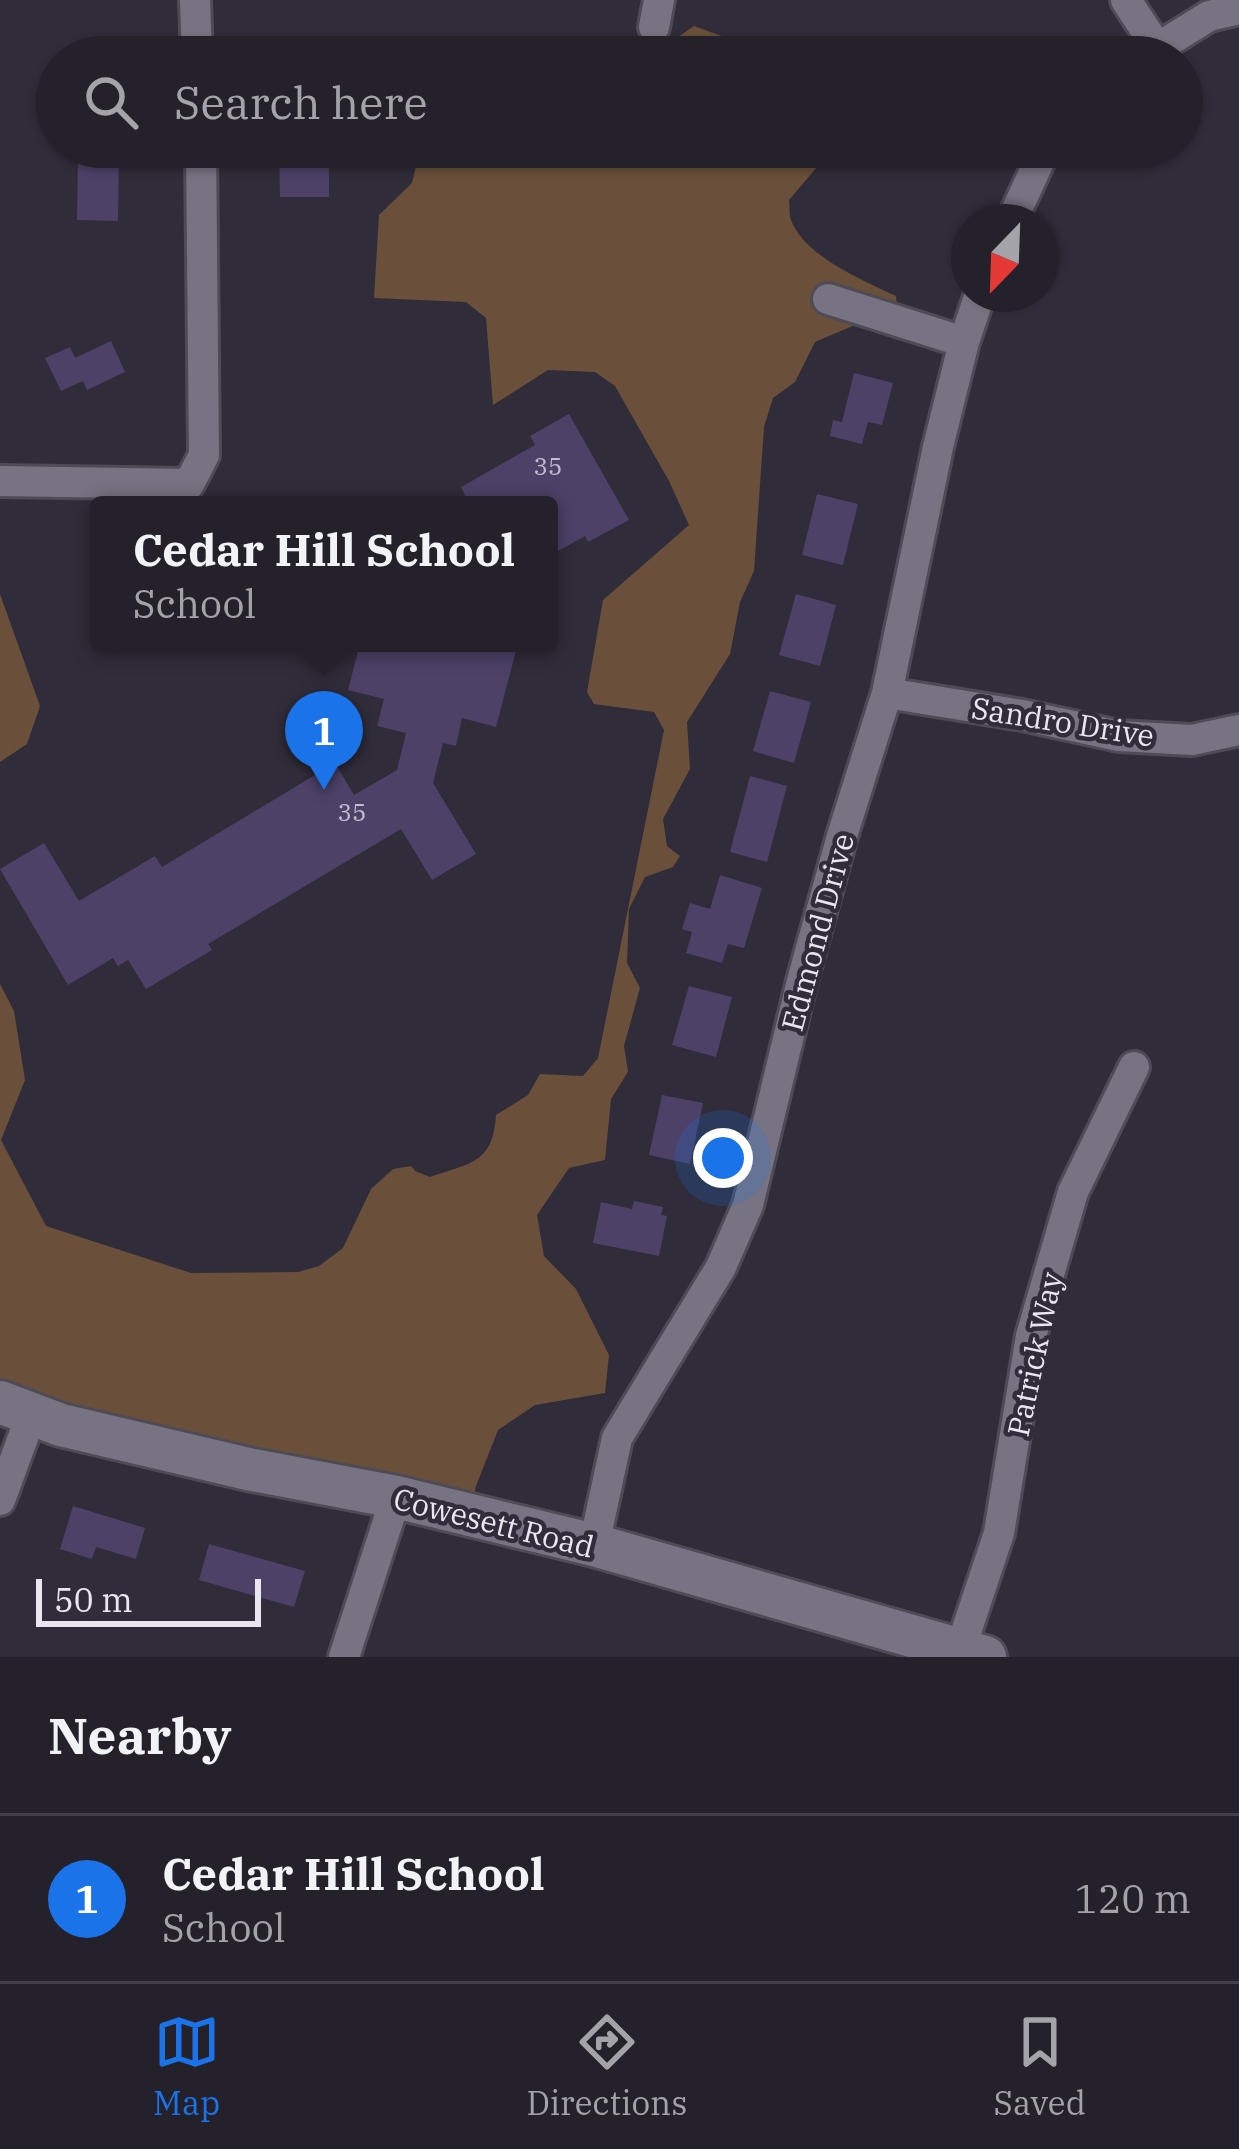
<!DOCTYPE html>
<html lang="en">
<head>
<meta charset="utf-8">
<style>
  :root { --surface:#24212b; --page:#302e37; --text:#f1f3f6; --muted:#a3a3a9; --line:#413e47; --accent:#1a73e8 }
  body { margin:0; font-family:"IBM Plex Serif",serif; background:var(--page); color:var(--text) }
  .compass { position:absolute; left:951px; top:204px; width:108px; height:108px; border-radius:50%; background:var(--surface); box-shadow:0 3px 9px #0004; rotate:203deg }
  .scale { position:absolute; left:36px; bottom:30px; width:225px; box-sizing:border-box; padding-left:12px; border:6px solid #e9e6ef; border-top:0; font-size:33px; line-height:42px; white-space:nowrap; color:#e9e6ef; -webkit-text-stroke:9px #302c39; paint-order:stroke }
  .you { position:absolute; left:723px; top:1158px; width:42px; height:42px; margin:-30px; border:9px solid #fff; border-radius:50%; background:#1a73e8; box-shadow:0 0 0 18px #1a73e833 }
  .badge { display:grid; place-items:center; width:78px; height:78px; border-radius:50%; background:var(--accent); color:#fff; font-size:39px; font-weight:700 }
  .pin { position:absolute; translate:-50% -99px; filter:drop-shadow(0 3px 6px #0008) }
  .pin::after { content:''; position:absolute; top:63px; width:42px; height:36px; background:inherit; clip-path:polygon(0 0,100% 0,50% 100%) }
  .popup { position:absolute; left:90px; top:496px; width:468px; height:156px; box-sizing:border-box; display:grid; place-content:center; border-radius:12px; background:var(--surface); filter:drop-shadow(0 3px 9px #0005); font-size:39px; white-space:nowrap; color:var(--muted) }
  .popup b { font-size:45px; color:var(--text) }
  .popup::after { content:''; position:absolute; left:50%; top:100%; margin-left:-24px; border:24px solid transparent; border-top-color:var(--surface) }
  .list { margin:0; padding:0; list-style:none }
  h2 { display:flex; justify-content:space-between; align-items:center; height:156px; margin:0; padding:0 48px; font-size:51px }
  h2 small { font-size:39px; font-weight:400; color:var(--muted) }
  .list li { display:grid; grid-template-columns:78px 1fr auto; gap:36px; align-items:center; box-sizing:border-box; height:168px; padding:0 48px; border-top:3px solid var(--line) }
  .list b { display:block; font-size:45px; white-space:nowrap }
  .list p { margin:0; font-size:39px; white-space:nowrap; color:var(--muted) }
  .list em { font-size:39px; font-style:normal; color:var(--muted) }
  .icon { flex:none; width:66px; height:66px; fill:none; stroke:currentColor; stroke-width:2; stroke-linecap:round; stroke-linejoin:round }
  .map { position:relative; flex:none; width:1239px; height:1657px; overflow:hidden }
  .search { position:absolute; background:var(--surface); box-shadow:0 3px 9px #0004; left:36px; right:36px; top:36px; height:132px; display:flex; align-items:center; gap:30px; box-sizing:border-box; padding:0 42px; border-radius:66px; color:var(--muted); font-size:45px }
  .sheet { height:324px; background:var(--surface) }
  nav { display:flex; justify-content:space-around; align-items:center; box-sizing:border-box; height:168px; border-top:3px solid var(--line); background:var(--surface); font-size:33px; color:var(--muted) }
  nav a { display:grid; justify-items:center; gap:6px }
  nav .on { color:var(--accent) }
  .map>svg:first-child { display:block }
  .green { fill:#6a503a }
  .building { fill:#4d4168 }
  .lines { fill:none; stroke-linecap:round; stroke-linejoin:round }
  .minor-casing { stroke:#4e4b56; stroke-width:36 }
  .secondary-casing { stroke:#4e4b56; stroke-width:48 }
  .minor { stroke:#777382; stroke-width:30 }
  .secondary { stroke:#777382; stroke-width:42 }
  .labels { text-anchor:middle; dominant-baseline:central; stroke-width:9; stroke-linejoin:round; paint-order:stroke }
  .number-label { font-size:24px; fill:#c2bdcd }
  .street-label { font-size:30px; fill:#e9e6ef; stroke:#302c39 }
</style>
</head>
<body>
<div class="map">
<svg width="1239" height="1657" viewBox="0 0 1239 1657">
  <rect width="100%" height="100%" fill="#302c39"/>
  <path class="green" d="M 694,26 L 779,57 L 649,57 Z
    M 421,147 L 834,147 L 789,200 C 790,206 789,213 791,220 C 804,256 864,281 896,296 L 897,307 L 815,342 L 795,382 L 773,398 L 764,427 L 754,571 L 740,602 L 730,654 L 687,722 L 690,769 L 663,819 L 667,846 L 680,856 L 673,867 L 645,877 L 629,909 L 627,963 L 640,988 L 624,1046 L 628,1072 L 611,1099 L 605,1160 L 569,1168 L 537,1215 L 544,1256 L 576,1289 L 609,1355 L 605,1393 L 535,1405 L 498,1430 L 476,1486 L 469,1518 L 0,1405 L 0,984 L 14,1011 L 25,1080 L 1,1140 L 46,1226 L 191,1273 L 298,1272 L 319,1266 L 343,1248 L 371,1189 L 393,1169 L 411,1166 L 415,1171 L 430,1177 C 470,1163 493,1164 496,1115 L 528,1095 L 540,1074 L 583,1076 L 598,1058 L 664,730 L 654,712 L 594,704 L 587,692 L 603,600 L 689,525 L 669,481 L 615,386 L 595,372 L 548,370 L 493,405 L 486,318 L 466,302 L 374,298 L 379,215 L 412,183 Z
    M 0,594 L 40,706 L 27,744 L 0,762 Z"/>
  <path class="building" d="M 279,147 L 329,147 L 329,197 L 280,197 Z
    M 78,155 L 119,155 L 118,221 L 77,220 Z
    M 111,341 L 125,372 L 87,390 L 83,381 L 61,391 L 45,358 L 70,347 L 75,358 Z
    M 854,373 L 893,383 L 882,425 L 868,422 L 862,444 L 830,436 L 833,420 L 842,422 Z
    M 569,414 L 629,520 L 588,542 L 585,536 L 549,556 L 549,505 L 469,505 L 461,487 L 535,445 L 530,436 Z
    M 817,494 L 858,504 L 843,565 L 802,555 Z
    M 796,594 L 836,605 L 820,666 L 779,655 Z
    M 360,643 L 518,643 L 496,727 L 462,718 L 456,746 L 443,743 L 433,783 L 476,854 L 432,880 L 401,829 L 208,944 L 212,950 L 146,989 L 128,960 L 118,966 L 113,958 L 68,985 L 0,869 L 44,843 L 79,901 L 155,856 L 162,867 L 335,763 L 354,795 L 397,770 L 406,733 L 377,726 L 384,699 L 348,690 Z
    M 770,691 L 811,702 L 794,763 L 753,751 Z
    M 750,776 L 787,786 L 767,862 L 730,852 Z
    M 720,875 L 762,888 L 744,948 L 728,944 L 722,963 L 686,953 L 692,932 L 682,929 L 690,903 L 710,909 Z
    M 689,986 L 732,997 L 716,1057 L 672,1045 Z
    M 662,1095 L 703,1103 L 690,1164 L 649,1155 Z
    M 634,1201 L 663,1207 L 661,1215 L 667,1216 L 659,1256 L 593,1243 L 601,1202 L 632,1209 Z
    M 73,1506 L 145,1528 L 136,1559 L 96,1547 L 92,1559 L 60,1549 Z
    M 209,1544 L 305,1571 L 294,1607 L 199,1580 Z"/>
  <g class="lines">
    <g class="minor-casing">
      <path id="minor" d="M 195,0 L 197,57
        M 1126,0 L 1158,49
        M 654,27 L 659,0
        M 1143,57 L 1209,16 L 1239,9
        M 1011,222 L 1046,147
        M 828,299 L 964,342
        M 0,481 L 189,484 L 204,455 L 201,147
        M 887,693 L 1022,715 L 1119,736 L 1192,740 L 1239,730
        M 0,1500 L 32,1413
        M 594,1545 L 617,1438 L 721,1267 L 748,1205 L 802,981 L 842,836 L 887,693 L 938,447 L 964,342 L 980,294
        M 960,1650 L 999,1533 L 1031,1336 L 1073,1192 L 1134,1067
        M 344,1657 L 396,1497"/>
    </g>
    <g class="secondary-casing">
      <path id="secondary" d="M 0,1402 L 61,1425 L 248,1469 L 396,1497 L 594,1545 L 985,1657"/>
    </g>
    <use href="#minor" class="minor"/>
    <use href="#secondary" class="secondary"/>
  </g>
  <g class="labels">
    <g class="number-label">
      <text x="548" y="466">35</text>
      <text x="352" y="812">35</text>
    </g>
    <g class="street-label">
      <text transform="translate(1063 721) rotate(9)">Sandro Drive</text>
      <text transform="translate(817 932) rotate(-75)">Edmond Drive</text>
      <text transform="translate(1034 1354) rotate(-78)">Patrick Way</text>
      <text transform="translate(494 1522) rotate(14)">Cowesett Road</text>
    </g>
  </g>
</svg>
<svg class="compass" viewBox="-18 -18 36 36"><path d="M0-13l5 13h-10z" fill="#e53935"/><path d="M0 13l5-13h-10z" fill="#a3a3a9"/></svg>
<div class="scale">50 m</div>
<div class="you"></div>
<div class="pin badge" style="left:324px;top:790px">1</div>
<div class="popup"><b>Cedar Hill School</b>School</div>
<div class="search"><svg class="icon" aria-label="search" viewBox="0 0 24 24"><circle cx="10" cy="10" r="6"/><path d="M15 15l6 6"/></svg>Search here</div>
</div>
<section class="sheet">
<h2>Nearby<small></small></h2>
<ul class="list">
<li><span class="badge">1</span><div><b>Cedar Hill School</b><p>School</p></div><em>120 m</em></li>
</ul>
</section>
<nav>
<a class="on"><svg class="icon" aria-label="map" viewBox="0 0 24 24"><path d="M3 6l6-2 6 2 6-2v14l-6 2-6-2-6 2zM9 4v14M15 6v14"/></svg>Map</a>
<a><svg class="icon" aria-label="directions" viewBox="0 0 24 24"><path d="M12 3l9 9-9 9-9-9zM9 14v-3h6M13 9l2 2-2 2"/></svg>Directions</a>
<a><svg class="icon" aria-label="saved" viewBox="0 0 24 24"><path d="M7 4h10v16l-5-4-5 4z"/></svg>Saved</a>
</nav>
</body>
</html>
